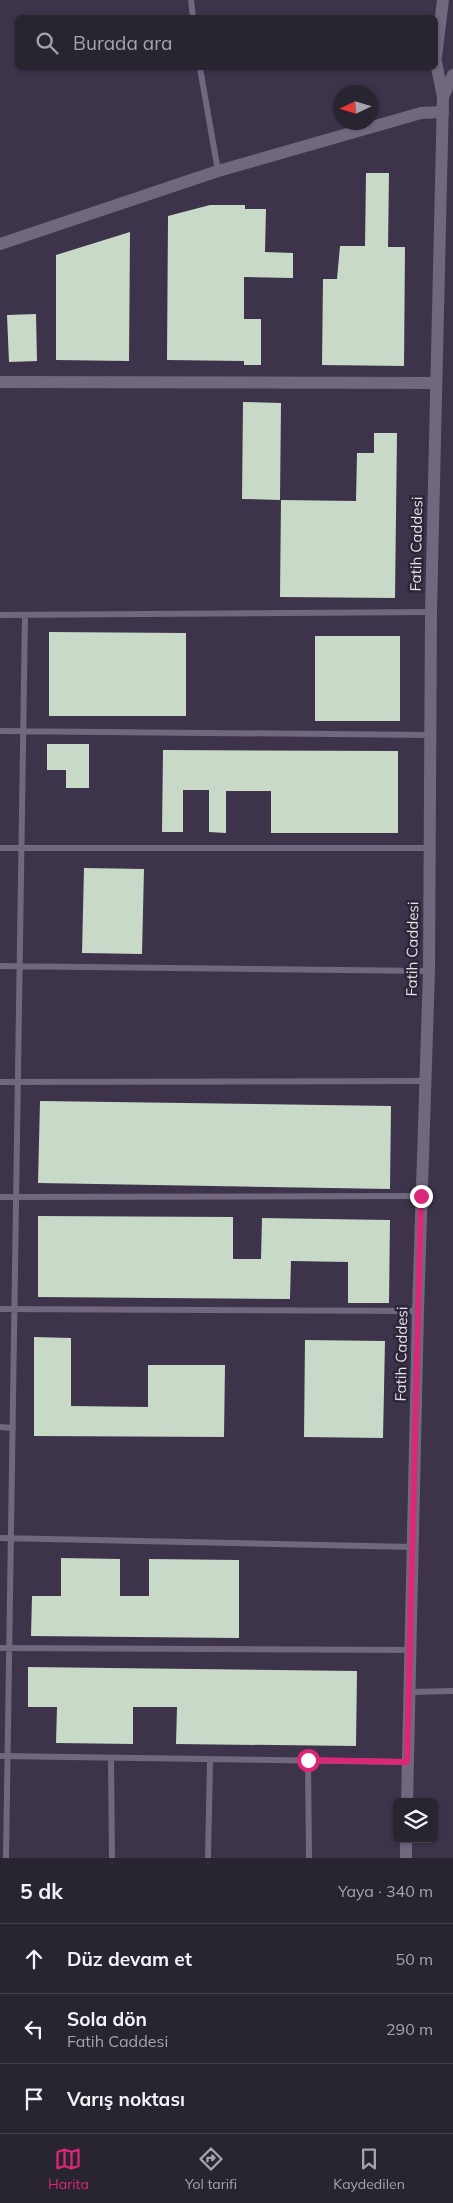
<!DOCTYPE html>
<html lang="tr">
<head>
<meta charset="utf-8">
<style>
  :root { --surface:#282430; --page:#302c38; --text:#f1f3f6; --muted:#a5a4ab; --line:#44414c; --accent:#db2777 }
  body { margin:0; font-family:Mulish,sans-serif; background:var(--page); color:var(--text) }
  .controls { position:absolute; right:15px; bottom:15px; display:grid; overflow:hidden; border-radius:8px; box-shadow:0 1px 4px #0004 }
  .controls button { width:45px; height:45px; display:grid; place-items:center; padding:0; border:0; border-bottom:1px solid var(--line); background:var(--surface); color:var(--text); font:25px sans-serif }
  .compass { position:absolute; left:333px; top:85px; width:45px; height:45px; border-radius:50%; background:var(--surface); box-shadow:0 1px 4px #0004; rotate:266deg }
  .stop { position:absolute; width:15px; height:15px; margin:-11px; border:4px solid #db2777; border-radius:50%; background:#fff }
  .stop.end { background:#db2777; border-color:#fff; box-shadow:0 1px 5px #0008 }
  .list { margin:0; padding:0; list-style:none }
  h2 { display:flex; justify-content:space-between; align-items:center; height:65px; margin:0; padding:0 20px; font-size:21px }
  h2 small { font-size:16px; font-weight:400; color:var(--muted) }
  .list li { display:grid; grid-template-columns:32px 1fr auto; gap:15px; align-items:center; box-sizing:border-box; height:70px; padding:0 20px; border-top:1px solid var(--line) }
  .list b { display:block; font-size:19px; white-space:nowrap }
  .list p { margin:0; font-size:16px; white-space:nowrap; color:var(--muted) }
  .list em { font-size:16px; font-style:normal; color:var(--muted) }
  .icon { flex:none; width:28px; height:28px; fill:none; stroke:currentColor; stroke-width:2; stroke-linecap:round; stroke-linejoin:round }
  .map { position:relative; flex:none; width:453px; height:1858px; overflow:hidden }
  .search { position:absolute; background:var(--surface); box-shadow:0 1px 4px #0004; left:15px; right:15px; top:15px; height:55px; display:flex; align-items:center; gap:12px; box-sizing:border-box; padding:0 18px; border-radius:8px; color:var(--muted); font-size:19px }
  .sheet { height:275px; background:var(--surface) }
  nav { display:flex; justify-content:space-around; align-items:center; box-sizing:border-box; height:70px; border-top:1px solid var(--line); background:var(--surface); font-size:14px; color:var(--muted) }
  nav a { display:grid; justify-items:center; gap:2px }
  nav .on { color:var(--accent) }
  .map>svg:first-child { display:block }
  .built { fill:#3d334a; fill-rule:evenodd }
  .building { fill:#c9d9c7 }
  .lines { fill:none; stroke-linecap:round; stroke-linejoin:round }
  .service { stroke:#71687f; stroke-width:6 }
  .minor { stroke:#71687f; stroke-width:12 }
  .tertiary { stroke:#71687f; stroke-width:12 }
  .route { stroke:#db2777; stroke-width:6 }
  .labels { text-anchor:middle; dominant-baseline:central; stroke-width:5; stroke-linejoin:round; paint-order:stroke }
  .street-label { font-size:15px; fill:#e4e0eb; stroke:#2c2636 }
</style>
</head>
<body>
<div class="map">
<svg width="453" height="1858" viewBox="0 0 453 1858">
  <rect width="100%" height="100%" fill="#363040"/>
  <path class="built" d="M 0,0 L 453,0 L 453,1858 L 0,1858 ZM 18,18 L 436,18 L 436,68 L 18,68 ZM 340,92 L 370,92 L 370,122 L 340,122 ZM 397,1802 L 434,1802 L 434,1839 L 397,1839 Z"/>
  <path class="building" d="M 366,173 L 389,173 L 388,247 L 405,247 L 404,366 L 322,365 L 323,279 L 337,279 L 340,246 L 365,246 Z
    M 210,205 L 245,205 L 245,209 L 266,209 L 265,252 L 293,253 L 293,278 L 244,277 L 244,319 L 261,319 L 261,365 L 244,365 L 244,361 L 167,360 L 168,216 Z
    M 130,232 L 129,361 L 56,360 L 56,255 Z
    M 36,314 L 37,361 L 9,362 L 7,315 Z
    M 243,402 L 281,403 L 280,500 L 242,499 Z
    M 374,433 L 397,433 L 395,598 L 280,597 L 281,500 L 356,501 L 357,453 L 374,453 Z
    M 49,632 L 186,633 L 186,716 L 49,716 Z
    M 315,636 L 400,636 L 400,721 L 315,721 Z
    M 47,744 L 89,744 L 89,788 L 66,788 L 66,770 L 47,770 Z
    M 163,750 L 398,751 L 398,833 L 271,833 L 271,791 L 226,791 L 226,833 L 209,832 L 209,790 L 183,790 L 183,832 L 162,832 Z
    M 84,868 L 144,869 L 142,954 L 82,953 Z
    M 40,1101 L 391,1106 L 390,1189 L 38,1183 Z
    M 38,1216 L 233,1217 L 233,1259 L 261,1259 L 262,1218 L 390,1220 L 389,1303 L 348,1303 L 348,1262 L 291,1261 L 290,1299 L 38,1297 Z
    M 34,1337 L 71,1338 L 71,1406 L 148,1407 L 148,1365 L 225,1365 L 224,1437 L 34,1436 Z
    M 305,1340 L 385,1341 L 383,1438 L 304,1437 Z
    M 61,1558 L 120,1559 L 120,1596 L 149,1596 L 149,1559 L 239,1560 L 239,1638 L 31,1636 L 32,1596 L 61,1596 Z
    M 28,1667 L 357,1671 L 356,1746 L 176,1744 L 177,1707 L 133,1707 L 133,1744 L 56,1743 L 57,1707 L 28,1707 Z"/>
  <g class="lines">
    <path class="service" d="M 191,0 L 193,18
      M 200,68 L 218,171
      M 0,615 L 431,612
      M 0,731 L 431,735
      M 0,848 L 430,848
      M 0,966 L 429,971
      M 0,1082 L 425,1081
      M 0,1197 L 421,1196
      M 0,1309 L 418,1311
      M 0,1427 L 13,1428
      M 0,1538 L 413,1547
      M 0,1648 L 410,1650
      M 409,1692 L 453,1691
      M 0,1756 L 407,1762
      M 111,1758 L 112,1858
      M 308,1760 L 309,1858
      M 6,1858 L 25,615
      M 208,1858 L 210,1760"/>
    <path class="minor" d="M 0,244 L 218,171 L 421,113 L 443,112
      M 0,382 L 436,383"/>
    <path class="tertiary" d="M 436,57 L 443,0
      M 443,97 L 453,75
      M 407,1802 L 418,1311 L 429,971 L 431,612 L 443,97 L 436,62
      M 406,1858 L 406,1839"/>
  </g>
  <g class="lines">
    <path class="route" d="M 308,1760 L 407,1762 L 421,1196"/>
  </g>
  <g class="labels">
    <g class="street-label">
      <text transform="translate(416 544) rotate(-89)">Fatih Caddesi</text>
      <text transform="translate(412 949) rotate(-89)">Fatih Caddesi</text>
      <text transform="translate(401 1354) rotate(-89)">Fatih Caddesi</text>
    </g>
  </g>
</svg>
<div class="controls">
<button><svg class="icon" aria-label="layers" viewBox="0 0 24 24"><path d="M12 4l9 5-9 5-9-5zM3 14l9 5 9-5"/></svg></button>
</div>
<svg class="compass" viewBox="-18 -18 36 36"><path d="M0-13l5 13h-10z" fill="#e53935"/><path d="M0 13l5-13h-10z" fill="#a5a4ab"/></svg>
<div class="stop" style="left:308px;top:1760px"></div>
<div class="stop end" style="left:421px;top:1196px"></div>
<div class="search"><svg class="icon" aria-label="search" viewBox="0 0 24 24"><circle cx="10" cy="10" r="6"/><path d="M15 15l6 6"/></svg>Burada ara</div>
</div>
<section class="sheet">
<h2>5 dk<small>Yaya · 340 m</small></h2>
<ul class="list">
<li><svg class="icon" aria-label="ahead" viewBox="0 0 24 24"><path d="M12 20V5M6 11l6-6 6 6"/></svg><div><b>Düz devam et</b></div><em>50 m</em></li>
<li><svg class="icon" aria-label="left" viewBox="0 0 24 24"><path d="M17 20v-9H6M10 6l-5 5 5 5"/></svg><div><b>Sola dön</b><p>Fatih Caddesi</p></div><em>290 m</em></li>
<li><svg class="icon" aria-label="arrive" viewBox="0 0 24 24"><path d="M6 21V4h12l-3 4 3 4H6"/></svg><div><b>Varış noktası</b></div></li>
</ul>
</section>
<nav>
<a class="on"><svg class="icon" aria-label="map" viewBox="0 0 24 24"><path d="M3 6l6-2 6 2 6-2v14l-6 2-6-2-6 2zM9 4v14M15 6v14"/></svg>Harita</a>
<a><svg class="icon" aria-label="directions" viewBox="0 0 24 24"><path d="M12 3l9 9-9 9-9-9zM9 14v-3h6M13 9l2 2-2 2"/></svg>Yol tarifi</a>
<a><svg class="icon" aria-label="saved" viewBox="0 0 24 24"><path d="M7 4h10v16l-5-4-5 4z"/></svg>Kaydedilen</a>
</nav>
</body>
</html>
